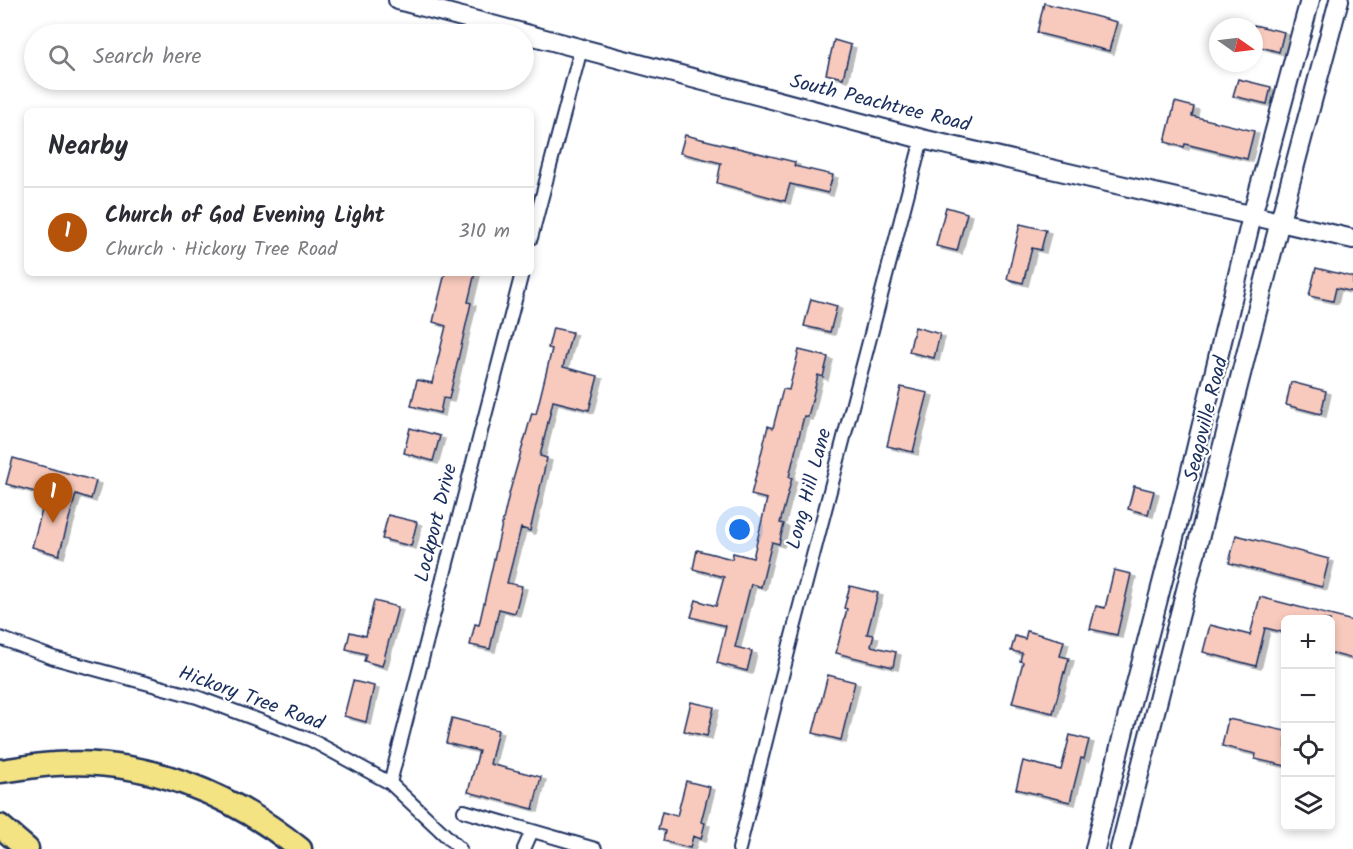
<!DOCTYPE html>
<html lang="en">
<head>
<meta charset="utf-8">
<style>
  :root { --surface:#fff; --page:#f7f7f7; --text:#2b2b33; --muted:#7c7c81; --line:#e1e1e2; --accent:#b45309 }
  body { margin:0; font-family:Kalam,sans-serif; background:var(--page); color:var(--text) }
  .controls { position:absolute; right:18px; bottom:18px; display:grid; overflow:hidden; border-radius:9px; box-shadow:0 3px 9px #0003 }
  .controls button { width:54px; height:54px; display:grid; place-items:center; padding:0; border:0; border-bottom:2px solid var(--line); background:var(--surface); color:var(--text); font:30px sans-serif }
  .compass { position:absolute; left:1209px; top:18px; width:54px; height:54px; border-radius:50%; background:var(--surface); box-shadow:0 3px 9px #0003; rotate:104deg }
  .you { position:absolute; left:740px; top:530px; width:21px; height:21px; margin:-15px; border:4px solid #fff; border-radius:50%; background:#1a73e8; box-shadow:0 0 0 9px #1a73e833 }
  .badge { display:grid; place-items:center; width:39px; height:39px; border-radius:50%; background:var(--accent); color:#fff; font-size:20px; font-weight:700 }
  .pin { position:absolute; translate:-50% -50px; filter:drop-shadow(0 2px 3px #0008) }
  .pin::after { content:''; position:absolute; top:32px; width:21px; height:18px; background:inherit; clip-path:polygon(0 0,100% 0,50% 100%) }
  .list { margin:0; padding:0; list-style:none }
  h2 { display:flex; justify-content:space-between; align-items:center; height:78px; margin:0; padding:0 24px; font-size:26px }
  h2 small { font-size:20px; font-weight:400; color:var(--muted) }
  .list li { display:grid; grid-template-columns:39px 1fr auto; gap:18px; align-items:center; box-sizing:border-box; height:90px; padding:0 24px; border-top:2px solid var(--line) }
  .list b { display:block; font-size:22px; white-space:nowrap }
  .list p { margin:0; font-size:20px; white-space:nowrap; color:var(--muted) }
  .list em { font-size:20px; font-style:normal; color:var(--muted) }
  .icon { flex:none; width:33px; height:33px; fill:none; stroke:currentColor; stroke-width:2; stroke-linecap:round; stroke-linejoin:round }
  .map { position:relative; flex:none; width:1353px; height:849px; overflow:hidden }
  .search { position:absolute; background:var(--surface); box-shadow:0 3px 9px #0003; left:24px; top:24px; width:510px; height:66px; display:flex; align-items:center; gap:15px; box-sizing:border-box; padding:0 21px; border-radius:33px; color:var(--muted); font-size:22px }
  .panel { position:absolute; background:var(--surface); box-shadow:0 3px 9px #0003; left:24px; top:108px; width:510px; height:168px; border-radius:9px }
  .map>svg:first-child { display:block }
  .building { fill:#f8cabd; stroke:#1b2f5e; stroke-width:1.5; filter:url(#shadow) }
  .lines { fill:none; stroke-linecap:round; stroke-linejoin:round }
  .street-casing { stroke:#1b2f5e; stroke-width:16 }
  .secondary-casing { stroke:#1b2f5e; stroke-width:22 }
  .highway-casing { stroke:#1b2f5e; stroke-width:27 }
  .street { stroke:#fff; stroke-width:12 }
  .secondary { stroke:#fff; stroke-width:18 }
  .highway { stroke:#f4e382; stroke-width:22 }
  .labels { text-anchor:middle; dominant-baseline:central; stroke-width:4.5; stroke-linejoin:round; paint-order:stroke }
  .street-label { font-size:20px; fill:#1b2f5e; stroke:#fff }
</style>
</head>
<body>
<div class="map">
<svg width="1353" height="849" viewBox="0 0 1353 849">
  <defs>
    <filter id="shadow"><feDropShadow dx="5" dy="3" stdDeviation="0" flood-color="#0004"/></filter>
  </defs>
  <rect width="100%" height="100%" fill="#fff"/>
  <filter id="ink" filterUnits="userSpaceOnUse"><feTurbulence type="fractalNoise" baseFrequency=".0167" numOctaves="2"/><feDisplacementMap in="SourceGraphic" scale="12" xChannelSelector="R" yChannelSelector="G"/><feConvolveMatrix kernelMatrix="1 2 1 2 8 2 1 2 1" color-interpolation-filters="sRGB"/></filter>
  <g filter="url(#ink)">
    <path class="building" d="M 1044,3 L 1117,22 L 1109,51 L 1037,33 Z
      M 1254,25 L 1284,32 L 1279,52 L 1254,45 Z
      M 834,40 L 851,45 L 843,78 L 826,74 Z
      M 1238,79 L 1271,87 L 1267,104 L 1233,96 Z
      M 1175,102 L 1194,107 L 1192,116 L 1254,131 L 1247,159 L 1185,144 L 1184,147 L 1165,142 Z
      M 685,135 L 795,162 L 794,166 L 833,175 L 828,193 L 790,184 L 785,201 L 717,183 L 721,163 L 680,153 Z
      M 946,207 L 967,213 L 957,251 L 936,246 Z
      M 1020,224 L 1046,230 L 1041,250 L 1032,248 L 1023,283 L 1007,279 Z
      M 1316,268 L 1353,277 L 1353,292 L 1336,288 L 1333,301 L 1309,296 Z
      M 445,273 L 475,273 L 468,302 L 471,303 L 449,399 L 443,398 L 440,413 L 411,406 L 417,380 L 432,383 L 446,326 L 433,322 Z
      M 811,299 L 837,306 L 830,332 L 804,326 Z
      M 915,327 L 940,334 L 934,358 L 909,352 Z
      M 553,328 L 572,332 L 563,367 L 598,376 L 589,410 L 553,401 L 540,456 L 547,458 L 530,531 L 521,528 L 507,583 L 522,586 L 515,613 L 499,609 L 490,649 L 470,645 L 475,624 L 479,625 L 509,494 L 532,413 L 536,414 L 552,349 L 548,348 Z
      M 799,350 L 828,357 L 823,377 L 818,375 L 808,417 L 804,416 L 789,477 L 792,478 L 780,523 L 784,524 L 779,544 L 772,542 L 761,587 L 751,584 L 735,647 L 752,651 L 747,671 L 717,663 L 726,626 L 691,617 L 696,600 L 716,606 L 724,577 L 693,569 L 697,550 L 732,559 L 733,553 L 753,558 L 767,499 L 751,495 L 768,426 L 773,428 L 783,389 L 789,390 Z
      M 1291,382 L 1326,391 L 1321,414 L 1286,405 Z
      M 901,387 L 928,393 L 913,452 L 887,446 Z
      M 410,428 L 440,436 L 433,461 L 404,453 Z
      M 13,458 L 96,481 L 91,499 L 76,494 L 59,555 L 32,547 L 46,495 L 6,484 Z
      M 1134,486 L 1154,491 L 1148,514 L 1128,509 Z
      M 388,515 L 417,522 L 411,546 L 382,539 Z
      M 1236,535 L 1329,559 L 1322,587 L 1229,563 Z
      M 1114,570 L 1131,574 L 1117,635 L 1090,629 L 1096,606 L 1105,608 Z
      M 850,586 L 878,593 L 867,634 L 874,635 L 871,646 L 896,652 L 893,667 L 836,653 L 847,609 L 844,608 Z
      M 1260,597 L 1353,621 L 1353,659 L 1330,653 L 1330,620 L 1286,620 L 1286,633 L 1265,628 L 1256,666 L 1203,652 L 1210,625 L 1250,635 Z
      M 374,601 L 398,607 L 382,666 L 364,661 L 366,654 L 346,649 L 350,632 L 366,636 Z
      M 1027,631 L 1064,641 L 1060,656 L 1069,658 L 1065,673 L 1064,672 L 1053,713 L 1012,703 L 1023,662 L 1020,661 L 1022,653 L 1011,651 L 1015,636 L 1025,639 Z
      M 828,675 L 855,682 L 841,740 L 813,733 Z
      M 353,681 L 374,686 L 366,722 L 344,716 Z
      M 691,702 L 714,707 L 707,736 L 684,731 Z
      M 452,718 L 498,730 L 490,764 L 541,777 L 533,809 L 468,792 L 479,751 L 446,743 Z
      M 1228,719 L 1286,731 L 1286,766 L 1255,759 L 1256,754 L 1222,746 Z
      M 1070,735 L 1089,740 L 1084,759 L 1081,758 L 1070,802 L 1016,789 L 1023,761 L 1061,770 Z
      M 686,781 L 710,787 L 701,822 L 705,823 L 701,839 L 693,836 L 690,848 L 663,841 L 665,831 L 658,829 L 662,812 L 677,816 Z"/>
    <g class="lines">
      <g class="street-casing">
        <path id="street" d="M 531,238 L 581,49
          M 0,638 L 54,658 L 197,697 L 311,740 L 390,783 L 460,849
          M 390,783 L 522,273
          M 464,811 L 595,849
          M 524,849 L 532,831
          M 739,849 L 792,636 L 922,139"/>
      </g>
      <g class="secondary-casing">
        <path id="secondary" d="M 398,0 L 922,139 L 1353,239
          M 1095,849 L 1125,726 L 1185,495 L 1252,216 L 1310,0
          M 1120,849 L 1280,221 L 1339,0"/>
      </g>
      <g class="highway-casing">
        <path id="highway" d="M 0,771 C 18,769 36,765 55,764 C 144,757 232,794 300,849
          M 0,826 L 27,849"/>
      </g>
      <use href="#street" class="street"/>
      <use href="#secondary" class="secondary"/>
      <use href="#highway" class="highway"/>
    </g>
  </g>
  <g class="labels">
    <g class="street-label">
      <text transform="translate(880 104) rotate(14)">South Peachtree Road</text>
      <text transform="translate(1207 419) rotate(-76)">Seagoville Road</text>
      <text transform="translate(810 489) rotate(-75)">Long Hill Lane</text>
      <text transform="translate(437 523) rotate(-76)">Lockport Drive</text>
      <text transform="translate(251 699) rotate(20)">Hickory Tree Road</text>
    </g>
  </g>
</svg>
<div class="controls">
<button>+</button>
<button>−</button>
<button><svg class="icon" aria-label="locate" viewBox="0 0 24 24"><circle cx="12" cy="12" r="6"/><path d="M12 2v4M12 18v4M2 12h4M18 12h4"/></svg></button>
<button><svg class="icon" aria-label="layers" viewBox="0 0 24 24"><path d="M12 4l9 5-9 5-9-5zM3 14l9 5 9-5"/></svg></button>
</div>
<svg class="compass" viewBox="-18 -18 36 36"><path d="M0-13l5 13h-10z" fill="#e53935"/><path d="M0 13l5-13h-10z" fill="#7c7c81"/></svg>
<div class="you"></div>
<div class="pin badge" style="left:53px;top:523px">1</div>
<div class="search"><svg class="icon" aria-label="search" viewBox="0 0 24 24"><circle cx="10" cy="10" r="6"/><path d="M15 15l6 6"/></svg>Search here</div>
<section class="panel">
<h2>Nearby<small></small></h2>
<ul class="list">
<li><span class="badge">1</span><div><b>Church of God Evening Light</b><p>Church · Hickory Tree Road</p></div><em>310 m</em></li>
</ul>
</section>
</div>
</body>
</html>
